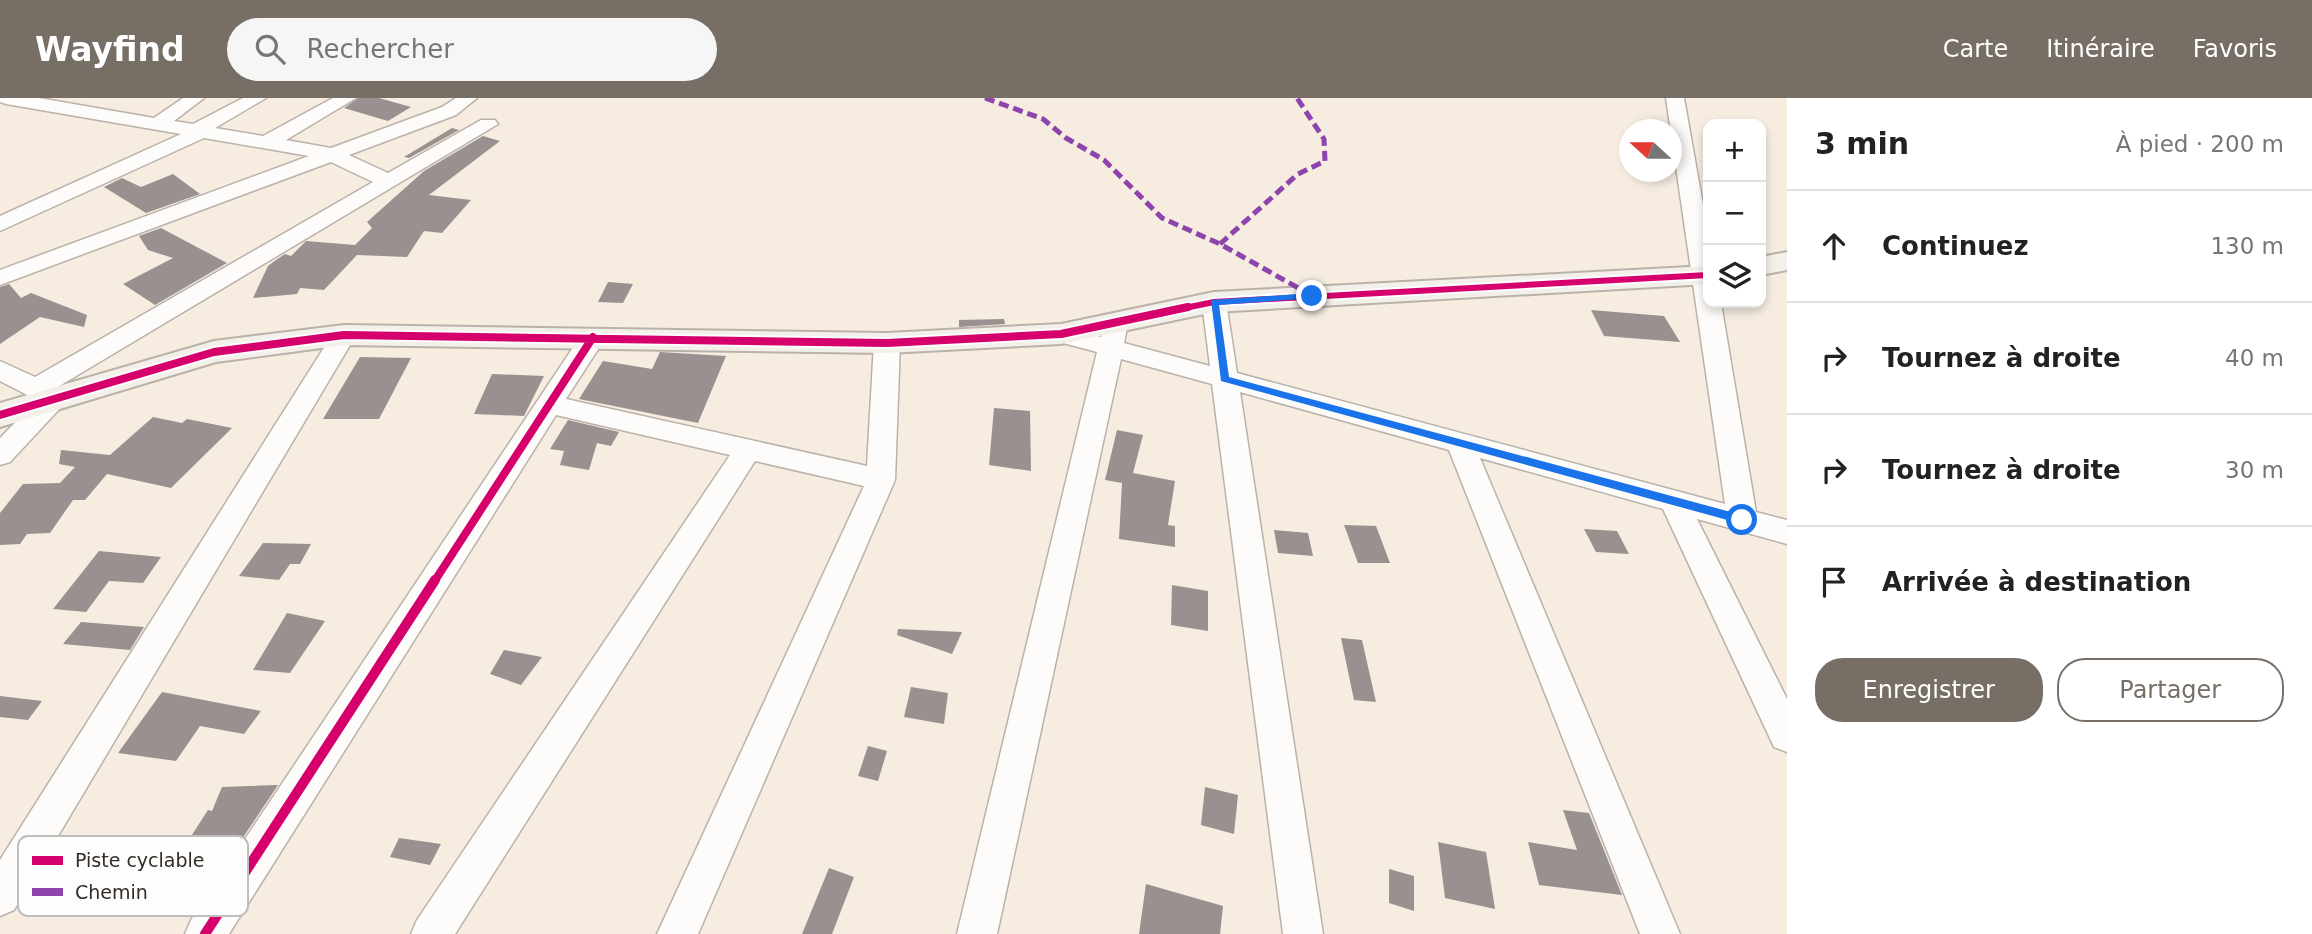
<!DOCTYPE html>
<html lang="fr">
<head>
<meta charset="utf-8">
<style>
  :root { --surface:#fff; --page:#f6f6f6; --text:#222; --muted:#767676; --line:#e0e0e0; --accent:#776f66 }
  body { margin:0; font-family:"DejaVu Sans",sans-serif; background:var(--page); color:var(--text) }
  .controls { position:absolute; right:21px; top:21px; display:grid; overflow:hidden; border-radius:14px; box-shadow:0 4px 10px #0003 }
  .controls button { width:63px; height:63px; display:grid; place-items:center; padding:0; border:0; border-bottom:2px solid var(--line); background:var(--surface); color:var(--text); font:35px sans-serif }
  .compass { position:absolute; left:1619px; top:21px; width:63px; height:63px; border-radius:50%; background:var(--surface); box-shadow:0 4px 10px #0003; rotate:291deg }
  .stop { position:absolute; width:21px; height:21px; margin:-16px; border:5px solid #1a73e8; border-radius:50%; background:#fff }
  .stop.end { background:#1a73e8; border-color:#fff; box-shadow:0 2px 7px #0008 }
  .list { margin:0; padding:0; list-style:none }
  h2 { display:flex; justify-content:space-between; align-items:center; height:91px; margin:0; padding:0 28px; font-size:30px }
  h2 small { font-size:23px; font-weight:400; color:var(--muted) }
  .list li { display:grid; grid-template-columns:46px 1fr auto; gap:21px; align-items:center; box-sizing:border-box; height:112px; padding:0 28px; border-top:2px solid var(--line) }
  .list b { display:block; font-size:26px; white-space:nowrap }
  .list em { font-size:23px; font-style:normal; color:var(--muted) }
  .actions { display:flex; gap:14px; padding:21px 28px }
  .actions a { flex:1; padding:16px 0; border:2px solid var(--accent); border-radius:28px; text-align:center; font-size:24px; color:var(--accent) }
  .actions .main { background:var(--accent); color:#fff }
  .icon { flex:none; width:38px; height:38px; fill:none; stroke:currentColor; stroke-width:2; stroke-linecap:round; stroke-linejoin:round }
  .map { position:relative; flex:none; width:1787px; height:836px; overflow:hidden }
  header { display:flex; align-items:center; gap:42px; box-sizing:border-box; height:98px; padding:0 35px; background:var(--accent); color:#fff }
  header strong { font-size:33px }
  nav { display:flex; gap:38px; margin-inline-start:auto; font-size:24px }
  .search { width:490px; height:63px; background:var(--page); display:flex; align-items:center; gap:18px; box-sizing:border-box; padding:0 24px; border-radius:38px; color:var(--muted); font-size:26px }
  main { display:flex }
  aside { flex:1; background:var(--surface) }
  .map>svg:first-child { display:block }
  .building { fill:#98918f }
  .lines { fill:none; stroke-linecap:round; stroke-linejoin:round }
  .street-casing { stroke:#bab2a9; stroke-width:3 }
  .secondary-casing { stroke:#bab2a9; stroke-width:4 }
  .street { fill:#fefcfa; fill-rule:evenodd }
  .secondary { fill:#f3efe9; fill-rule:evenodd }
  .quiet { stroke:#8e44ad; stroke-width:5; stroke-dasharray:10 5; stroke-linecap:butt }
  .cycleway-far2-casing { stroke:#fdfdfd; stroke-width:10 }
  .cycleway-far1-casing { stroke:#fdfdfd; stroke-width:12 }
  .cycleway-casing { stroke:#fdfdfd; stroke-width:15 }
  .cycleway-far2 { stroke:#d6006c; stroke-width:6 }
  .cycleway-far1 { stroke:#d6006c; stroke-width:8 }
  .cycleway { stroke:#d6006c; stroke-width:10 }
  .route { fill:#1a73e8 }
  .key { fill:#fdfdfd; stroke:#c0bebc; stroke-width:2 }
  .key-label { font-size:19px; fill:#332c24 }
</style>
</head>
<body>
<header>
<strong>Wayfind</strong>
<div class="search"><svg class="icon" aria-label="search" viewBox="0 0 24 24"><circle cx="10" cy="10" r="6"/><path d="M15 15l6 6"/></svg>Rechercher</div>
<nav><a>Carte</a><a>Itinéraire</a><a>Favoris</a></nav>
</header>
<main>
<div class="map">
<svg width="1787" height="836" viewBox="0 0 1787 836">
  <rect width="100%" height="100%" fill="#f6ece0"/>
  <path class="building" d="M 358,0 L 379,0 L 411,9 L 388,23 L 344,10 Z
    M 452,30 L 459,32 L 409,60 L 404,59 Z
    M 483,38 L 500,43 L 429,97 L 471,102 L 442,135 L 424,133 L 407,159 L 357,157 L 324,192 L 300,190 L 297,196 L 253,200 L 268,168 L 276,162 L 285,156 L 291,158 L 306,143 L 355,147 L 372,130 L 367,124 L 424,73 Z
    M 173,76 L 200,96 L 146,115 L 104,89 L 122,80 L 141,89 Z
    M 161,130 L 227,165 L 155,207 L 123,186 L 173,160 L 148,152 L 139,138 Z
    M 608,184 L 633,186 L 623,205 L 598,204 Z
    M 9,186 L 21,200 L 31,195 L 87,217 L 84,229 L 40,219 L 0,246 L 0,189 Z
    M 1591,212 L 1664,218 L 1680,244 L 1604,238 Z
    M 1004,221 L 1005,226 L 959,229 L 959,222 Z
    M 660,254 L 726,258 L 698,325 L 579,301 L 603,263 L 652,271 Z
    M 360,259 L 411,260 L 379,321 L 323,321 Z
    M 492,276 L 544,278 L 524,318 L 474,316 Z
    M 994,310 L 1030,313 L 1031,373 L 989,367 Z
    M 153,319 L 182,325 L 187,321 L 232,330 L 171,390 L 107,376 L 85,402 L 73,402 L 50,435 L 27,436 L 20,446 L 0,447 L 0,415 L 23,386 L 60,385 L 75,369 L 59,366 L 61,352 L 110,357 Z
    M 568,322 L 619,334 L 611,348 L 597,345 L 589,372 L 560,367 L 564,353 L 550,351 Z
    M 1117,332 L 1143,337 L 1133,375 L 1175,383 L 1168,427 L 1175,428 L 1175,449 L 1119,441 L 1122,385 L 1105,382 Z
    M 1344,427 L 1376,428 L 1390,465 L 1358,465 Z
    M 1584,431 L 1617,433 L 1629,456 L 1596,454 Z
    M 1274,432 L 1308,435 L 1313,458 L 1278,455 Z
    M 263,445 L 311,446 L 300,466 L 290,466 L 279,482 L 239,478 Z
    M 99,453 L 161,459 L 143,485 L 109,483 L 86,514 L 53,511 Z
    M 1172,487 L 1208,493 L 1208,533 L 1171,527 Z
    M 287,515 L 325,523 L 290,575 L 253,572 Z
    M 81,524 L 144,529 L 130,552 L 63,546 Z
    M 898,531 L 962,534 L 952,556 L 897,537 Z
    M 1341,540 L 1362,542 L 1376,604 L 1354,602 Z
    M 504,552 L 542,559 L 521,587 L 490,576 Z
    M 911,589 L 948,595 L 944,626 L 904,619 Z
    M 162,594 L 261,613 L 244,636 L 200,628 L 176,663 L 118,655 Z
    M 0,598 L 42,603 L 28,622 L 0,619 Z
    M 868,648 L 887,653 L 878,683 L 858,678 Z
    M 278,687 L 200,804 L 157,791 L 208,712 L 212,713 L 222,689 Z
    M 1205,689 L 1238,697 L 1234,736 L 1201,727 Z
    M 1563,712 L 1589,715 L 1622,797 L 1539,787 L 1528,744 L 1577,752 Z
    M 399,740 L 441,746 L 430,767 L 390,759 Z
    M 1438,744 L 1486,754 L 1495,811 L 1445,800 Z
    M 829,770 L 854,779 L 832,836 L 802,836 Z
    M 1389,771 L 1414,778 L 1414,813 L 1389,805 Z
    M 1146,786 L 1223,808 L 1220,836 L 1139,836 Z"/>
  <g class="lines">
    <g class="street-casing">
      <path id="street" d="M 0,0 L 39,0 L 154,20 L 183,0 L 204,0 L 174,23 L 193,26 L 243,0 L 266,0 L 215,30 L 263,38 L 333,0 L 356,0 L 286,42 L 331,50 L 442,9 L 456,0 L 477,0 L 456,17 L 349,57 L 388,75 L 481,22 L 495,22 L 498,26 L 56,290 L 68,300 L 64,306 L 10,364 L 0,367 L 0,340 L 37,302 L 0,283 L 0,263 L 35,279 L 373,84 L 331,64 L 0,187 L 0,172 L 309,58 L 204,40 L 0,133 L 0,118 L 181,36 L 6,6 L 0,4 Z
        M 1666,0 L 1684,0 L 1708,135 L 1708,205 L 1721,205 L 1756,414 L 1787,422 L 1787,446 L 1697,421 L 1787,601 L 1787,654 L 1774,649 L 1663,411 L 1480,360 L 1680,836 L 1640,836 L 1449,352 L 1240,294 L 1323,836 L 1283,836 L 1212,286 L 1121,261 L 997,836 L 957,836 L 1097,254 L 1052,242 L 1049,236 L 1052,230 L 1061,228 L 1101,239 L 1106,224 L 1124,224 L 1127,230 L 1124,245 L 1210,268 L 1202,204 L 1205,199 L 1223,199 L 1226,204 L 1237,275 L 1725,406 Z
        M 344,229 L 353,231 L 356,237 L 14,812 L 0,818 L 0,762 L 332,237 L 335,231 Z
        M 593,231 L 602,233 L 606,239 L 566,301 L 867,368 L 874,245 L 878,239 L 896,239 L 900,245 L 895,382 L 698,836 L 657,836 L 864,388 L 755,363 L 455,836 L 411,836 L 417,822 L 730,357 L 556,317 L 229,836 L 185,836 L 191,822 L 584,233 Z"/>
    </g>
    <g class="secondary-casing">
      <path id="secondary" d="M 1787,154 L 1787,172 L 1761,177 L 1761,159 Z
        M 1708,168 L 1708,186 L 1214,214 L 1061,246 L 887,255 L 344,247 L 216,264 L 0,329 L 0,305 L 214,243 L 344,227 L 887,235 L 1061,226 L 1214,194 Z"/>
    </g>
    <use href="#street" class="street"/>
    <use href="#secondary" class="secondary"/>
    <path class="quiet" d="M 985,0 L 1043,21 L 1066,40 L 1104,62 L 1162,120 L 1220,146 L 1309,196
      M 1220,146 L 1298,76 L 1325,63 L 1324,41 L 1297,0"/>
    <g class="cycleway-far2-casing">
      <path id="cycleway-far2" d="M 1180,211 L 1214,204 L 1708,177"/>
    </g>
    <g class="cycleway-far1-casing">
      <path id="cycleway-far1" d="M 0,317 L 214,254 L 344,237 L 887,245 L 1061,236 L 1188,209
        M 434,484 L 593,239"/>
    </g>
    <g class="cycleway-casing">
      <path id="cycleway" d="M 205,836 L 435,482"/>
    </g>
    <use href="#cycleway-far2" class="cycleway-far2"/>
    <use href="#cycleway-far1" class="cycleway-far1"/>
    <use href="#cycleway" class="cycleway"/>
  </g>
  <path class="route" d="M 1312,195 L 1315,200 L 1219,207 L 1229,279 L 1742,417 L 1747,422 L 1742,426 L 1221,283 L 1211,202 Z"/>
  <rect x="18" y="738" width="230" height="80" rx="10" class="key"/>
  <rect x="32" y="758" width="31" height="9" fill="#d6006c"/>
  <rect x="32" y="790" width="31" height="8" fill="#8e44ad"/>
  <g class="key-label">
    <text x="75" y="769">Piste cyclable</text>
    <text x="75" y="801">Chemin</text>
  </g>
</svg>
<div class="controls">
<button>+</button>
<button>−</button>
<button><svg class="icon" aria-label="layers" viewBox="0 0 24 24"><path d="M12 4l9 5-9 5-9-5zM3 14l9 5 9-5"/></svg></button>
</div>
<svg class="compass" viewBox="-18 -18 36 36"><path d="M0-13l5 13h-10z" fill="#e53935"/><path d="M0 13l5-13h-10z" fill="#767676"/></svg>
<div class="stop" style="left:1742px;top:422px"></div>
<div class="stop end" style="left:1312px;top:198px"></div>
</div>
<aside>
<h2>3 min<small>À pied · 200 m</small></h2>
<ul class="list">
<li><svg class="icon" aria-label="ahead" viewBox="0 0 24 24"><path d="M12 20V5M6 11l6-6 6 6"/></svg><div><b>Continuez</b></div><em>130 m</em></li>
<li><svg class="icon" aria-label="right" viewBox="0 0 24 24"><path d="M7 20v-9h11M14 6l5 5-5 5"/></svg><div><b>Tournez à droite</b></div><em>40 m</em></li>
<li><svg class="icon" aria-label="right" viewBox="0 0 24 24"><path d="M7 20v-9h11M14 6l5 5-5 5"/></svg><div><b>Tournez à droite</b></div><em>30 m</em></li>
<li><svg class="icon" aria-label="arrive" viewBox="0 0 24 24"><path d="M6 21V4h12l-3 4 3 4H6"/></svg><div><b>Arrivée à destination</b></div></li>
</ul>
<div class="actions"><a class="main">Enregistrer</a><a>Partager</a></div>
</aside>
</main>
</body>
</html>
